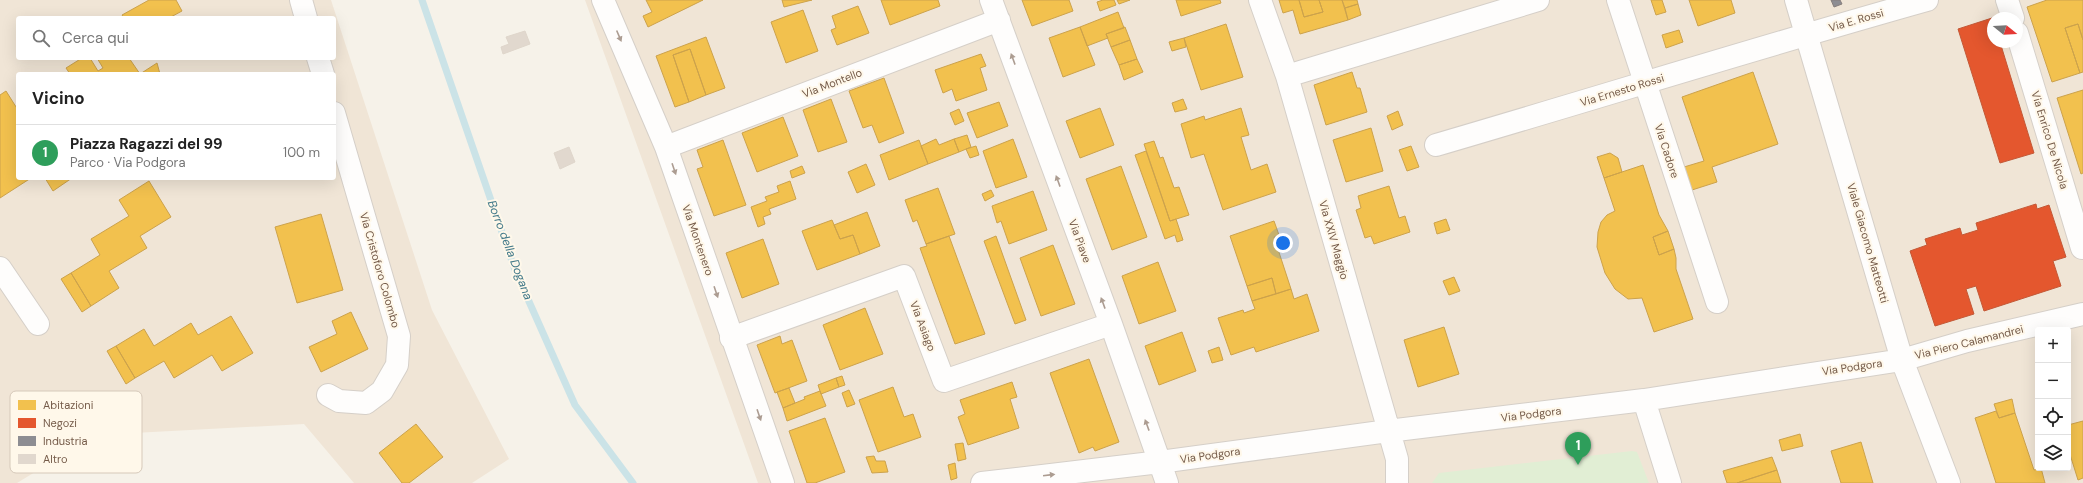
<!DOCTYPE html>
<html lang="it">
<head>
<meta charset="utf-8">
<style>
  :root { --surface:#fff; --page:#f6f6f6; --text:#222; --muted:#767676; --line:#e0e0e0; --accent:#a29081 }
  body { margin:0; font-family:"DM Sans",sans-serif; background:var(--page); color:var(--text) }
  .controls { position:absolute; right:12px; bottom:12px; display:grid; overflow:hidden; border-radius:4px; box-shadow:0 4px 16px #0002 }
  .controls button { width:36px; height:36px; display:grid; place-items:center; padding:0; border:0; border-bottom:1px solid var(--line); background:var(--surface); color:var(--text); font:20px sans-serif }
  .compass { position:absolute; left:1987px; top:12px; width:36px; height:36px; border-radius:50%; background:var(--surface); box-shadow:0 4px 16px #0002; rotate:108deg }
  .you { position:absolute; left:1283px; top:243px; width:14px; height:14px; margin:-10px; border:3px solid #fff; border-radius:50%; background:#1a73e8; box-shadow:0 0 0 6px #1a73e833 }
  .badge { display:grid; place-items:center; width:26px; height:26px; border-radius:50%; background:var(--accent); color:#fff; font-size:13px; font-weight:700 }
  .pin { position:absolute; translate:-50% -33px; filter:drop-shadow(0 1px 2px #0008) }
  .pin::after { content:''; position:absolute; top:21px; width:14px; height:12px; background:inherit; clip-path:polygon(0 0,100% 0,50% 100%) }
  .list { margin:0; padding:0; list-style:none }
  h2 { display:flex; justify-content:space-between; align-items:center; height:52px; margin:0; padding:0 16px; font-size:17px }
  h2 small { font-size:13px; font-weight:400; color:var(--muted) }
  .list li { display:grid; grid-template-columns:26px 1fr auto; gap:12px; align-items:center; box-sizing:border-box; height:56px; padding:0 16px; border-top:1px solid var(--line) }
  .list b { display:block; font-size:15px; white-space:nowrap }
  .list p { margin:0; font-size:13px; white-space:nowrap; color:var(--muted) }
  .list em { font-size:13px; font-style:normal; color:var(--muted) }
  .icon { flex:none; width:22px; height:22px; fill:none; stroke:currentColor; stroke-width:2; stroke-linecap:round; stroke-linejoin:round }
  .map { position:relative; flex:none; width:2083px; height:483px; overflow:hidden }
  .search { position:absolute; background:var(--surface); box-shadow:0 4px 16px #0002; left:16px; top:16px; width:320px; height:44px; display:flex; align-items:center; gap:10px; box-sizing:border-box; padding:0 14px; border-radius:4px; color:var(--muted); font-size:15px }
  .panel { position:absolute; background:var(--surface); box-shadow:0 4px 16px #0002; left:16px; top:72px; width:320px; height:108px; border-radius:4px }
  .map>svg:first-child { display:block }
  .residential { fill:#f0e5d6; fill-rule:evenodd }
  .green { fill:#e1eed4 }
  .homes { fill:#f2c14e; stroke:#cca24c }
  .shops { fill:#e4572e; stroke:#c35836 }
  .industry { fill:#8d8d92; stroke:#867e7c }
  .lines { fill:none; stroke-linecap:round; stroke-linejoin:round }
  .stream { stroke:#cbe3e7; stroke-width:7 }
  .building { fill:#e1d8ce; stroke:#dfd6cb }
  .minor-casing { stroke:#d5cfc8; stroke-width:24 }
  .minor { stroke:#fefdfc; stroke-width:22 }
  .oneway { fill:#ac9c91 }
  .labels { text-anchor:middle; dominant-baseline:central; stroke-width:4; stroke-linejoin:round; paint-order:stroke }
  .street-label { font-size:11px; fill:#755b49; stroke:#fff8ea }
  .water-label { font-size:12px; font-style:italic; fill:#427989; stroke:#fff8ea }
  .key { fill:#fff8ea; stroke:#d6c9ba; stroke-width:1 }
  .key-label { font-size:11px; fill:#755b49 }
</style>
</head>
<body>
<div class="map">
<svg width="2083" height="483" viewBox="0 0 2083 483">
  <rect width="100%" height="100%" fill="#f6f2e9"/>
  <path class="residential" d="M 0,0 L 331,0 L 432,310 L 509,459 L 472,483 L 354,483 L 304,424 L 96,435 L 17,483 L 0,483 ZM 18,18 L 334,18 L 334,58 L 18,58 ZM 18,74 L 334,74 L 334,178 L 18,178 Z
    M 585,0 L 2083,0 L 2083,483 L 758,483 ZM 1993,18 L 2017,18 L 2017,42 L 1993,42 ZM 2038,330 L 2068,330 L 2068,468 L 2038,468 Z"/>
  <path class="green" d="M 1632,451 L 1637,452 L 1649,483 L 1432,483 L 1439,473 Z"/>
  <path class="homes" d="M 149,0 L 176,0 L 182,11 L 169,18 L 124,18 L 122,15 Z
    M 646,0 L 703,0 L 648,27 L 643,16 L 652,12 Z
    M 782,0 L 812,0 L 784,7 Z
    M 881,0 L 938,0 L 940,6 L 890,25 Z
    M 1022,0 L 1069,0 L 1073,11 L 1032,26 Z
    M 1103,0 L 1114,0 L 1116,5 L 1100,11 L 1097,2 Z
    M 1117,0 L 1130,0 L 1119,4 Z
    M 1176,0 L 1220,0 L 1221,3 L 1181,16 Z
    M 1279,0 L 1299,0 L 1304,17 L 1323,12 L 1319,0 L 1342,0 L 1348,20 L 1300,34 L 1293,10 L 1283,13 Z
    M 1299,0 L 1319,0 L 1323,12 L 1304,17 Z
    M 1342,0 L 1357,0 L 1358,4 L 1345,8 Z
    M 1651,0 L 1662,0 L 1666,12 L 1656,15 Z
    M 1689,0 L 1731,0 L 1735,13 L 1698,26 Z
    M 2047,0 L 2083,0 L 2083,40 L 2078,24 L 2065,28 L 2080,73 L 2052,82 L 2027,7 Z
    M 1358,4 L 1361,15 L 1348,20 L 1345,8 Z
    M 858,6 L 869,33 L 837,45 L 831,30 L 836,28 L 832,16 Z
    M 803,10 L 818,51 L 786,63 L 771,22 Z
    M 1118,12 L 1124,28 L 1106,34 L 1108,38 L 1087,46 L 1080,27 Z
    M 1226,24 L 1243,77 L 1201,90 L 1184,38 Z
    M 2078,24 L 2083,40 L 2083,72 L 2080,73 L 2065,28 Z
    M 1080,27 L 1095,65 L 1063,77 L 1049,38 Z
    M 1125,27 L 1130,40 L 1111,47 L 1106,34 Z
    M 1679,30 L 1683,42 L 1666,48 L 1662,35 Z
    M 706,37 L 725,88 L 706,95 L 690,49 L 673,55 L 689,102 L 675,107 L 656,56 Z
    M 1184,38 L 1186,47 L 1172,51 L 1169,42 Z
    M 1130,40 L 1137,59 L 1119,65 L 1111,47 Z
    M 690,49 L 706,95 L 689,102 L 673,55 Z
    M 981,54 L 986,66 L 980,68 L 987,90 L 956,101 L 952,89 L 943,93 L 935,70 Z
    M 82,58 L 90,58 L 98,71 L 103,68 L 97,58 L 129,58 L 140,74 L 157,63 L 160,74 L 70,74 L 66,68 Z
    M 1137,59 L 1143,72 L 1124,80 L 1119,65 Z
    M 1352,72 L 1357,88 L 1360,88 L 1367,112 L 1326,125 L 1314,85 Z
    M 1753,72 L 1778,144 L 1712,167 L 1717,182 L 1692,190 L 1684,167 L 1704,161 L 1682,97 Z
    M 884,78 L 904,133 L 879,143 L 872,125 L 863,128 L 849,91 Z
    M 2083,90 L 2083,173 L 2081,174 L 2057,98 Z
    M 6,91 L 18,110 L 18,178 L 31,178 L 0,198 L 0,95 Z
    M 831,99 L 847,142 L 818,152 L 803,110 Z
    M 1183,99 L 1187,109 L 1175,112 L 1172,103 Z
    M 999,102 L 1008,126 L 977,138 L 967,113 Z
    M 1100,108 L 1114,145 L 1080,158 L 1066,121 Z
    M 1241,108 L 1249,135 L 1241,137 L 1251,170 L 1267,164 L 1276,192 L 1223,210 L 1204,154 L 1191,158 L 1181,124 L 1204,116 L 1205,120 Z
    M 959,109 L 964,121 L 955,125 L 950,113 Z
    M 1398,111 L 1403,125 L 1392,130 L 1387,116 Z
    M 783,117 L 798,156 L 757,172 L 742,133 Z
    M 1371,128 L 1383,171 L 1346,182 L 1333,140 Z
    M 967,135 L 971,147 L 959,152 L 954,139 Z
    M 936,139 L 939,145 L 954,139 L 959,152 L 928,164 L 921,146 Z
    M 1013,139 L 1027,177 L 996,188 L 983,151 Z
    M 723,140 L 746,205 L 714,216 L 697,169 L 703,167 L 697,150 Z
    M 919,140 L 928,164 L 889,180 L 880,155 Z
    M 1154,141 L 1160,158 L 1163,157 L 1174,188 L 1179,187 L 1189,215 L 1170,221 L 1144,144 Z
    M 976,146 L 979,155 L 970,158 L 966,149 Z
    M 1411,146 L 1419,167 L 1407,171 L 1399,150 Z
    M 1146,151 L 1170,221 L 1176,219 L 1183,240 L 1177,242 L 1175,235 L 1165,239 L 1135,155 Z
    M 1610,153 L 1618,158 L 1622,172 L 1604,178 L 1597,157 Z
    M 866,164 L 875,185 L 857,193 L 848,172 Z
    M 1643,165 L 1659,215 L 1668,231 L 1653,237 L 1659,255 L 1674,249 L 1676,258 L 1676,269 L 1693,319 L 1654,332 L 1642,298 L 1628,299 L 1615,289 L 1605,273 L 1597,247 L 1598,232 L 1601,222 L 1607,215 L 1615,211 L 1604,178 Z
    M 802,166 L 805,173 L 792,178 L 790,171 Z
    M 1121,166 L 1147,237 L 1112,250 L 1086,179 Z
    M 45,178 L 72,178 L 53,191 Z
    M 149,181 L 171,217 L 140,236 L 147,248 L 109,271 L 119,288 L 91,306 L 71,273 L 100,255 L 91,239 L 129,216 L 119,200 Z
    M 790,181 L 796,199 L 769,209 L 771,214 L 763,217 L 765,224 L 758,227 L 751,207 L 767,201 L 765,197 L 779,192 L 777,186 Z
    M 1389,186 L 1399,218 L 1405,216 L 1410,232 L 1374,244 L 1371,236 L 1365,238 L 1356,210 L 1361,208 L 1358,196 Z
    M 938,188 L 955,234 L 926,244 L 917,220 L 913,222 L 905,200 Z
    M 991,190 L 994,196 L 985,201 L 982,194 Z
    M 1033,191 L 1047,230 L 1009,244 L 1001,221 L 997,223 L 992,206 Z
    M 867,212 L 880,246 L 860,254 L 853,235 L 840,239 L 834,225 Z
    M 321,214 L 343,290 L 297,303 L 275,227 Z
    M 1446,219 L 1450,230 L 1437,234 L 1434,223 Z
    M 832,220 L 840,239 L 853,235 L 860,254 L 817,270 L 802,231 Z
    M 1274,221 L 1279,235 L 1274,237 L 1291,289 L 1276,294 L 1272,278 L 1247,286 L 1230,236 Z
    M 1668,231 L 1674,249 L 1659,255 L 1653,237 Z
    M 949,236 L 985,334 L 955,344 L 920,248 L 927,246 L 926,244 Z
    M 996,236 L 1026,320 L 1015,324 L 984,241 Z
    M 763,239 L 779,284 L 742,298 L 726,253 Z
    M 1053,245 L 1075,304 L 1041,316 L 1020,258 Z
    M 1158,262 L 1176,311 L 1139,324 L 1122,276 Z
    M 71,273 L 91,306 L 82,312 L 61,279 Z
    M 1454,277 L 1460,291 L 1449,295 L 1443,281 Z
    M 1272,278 L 1276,294 L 1252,301 L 1247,286 Z
    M 1291,289 L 1294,299 L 1307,294 L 1319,331 L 1256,352 L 1254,347 L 1231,355 L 1218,318 L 1243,310 L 1244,313 L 1255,309 L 1252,301 Z
    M 865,308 L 883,354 L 840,370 L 823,325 Z
    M 351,312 L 368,349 L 321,372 L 309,347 L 337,334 L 332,321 Z
    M 231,316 L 253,353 L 222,371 L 212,355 L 174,378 L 164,361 L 135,378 L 116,346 L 144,329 L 154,346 L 191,323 L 198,335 Z
    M 1444,327 L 1459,374 L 1418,387 L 1404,340 Z
    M 1182,332 L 1196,371 L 1159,385 L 1145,346 Z
    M 780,336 L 782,344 L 792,340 L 807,381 L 775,393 L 757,345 Z
    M 116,346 L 135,378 L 126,384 L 107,351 Z
    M 1219,347 L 1223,360 L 1212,363 L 1208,351 Z
    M 1089,359 L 1119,442 L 1095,451 L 1093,447 L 1079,453 L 1050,373 Z
    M 842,376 L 845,385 L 839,387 L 836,378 Z
    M 836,378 L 839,387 L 821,394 L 818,385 Z
    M 1012,382 L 1017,397 L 1010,399 L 1019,428 L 968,445 L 958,417 L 965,414 L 960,400 Z
    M 893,387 L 904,417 L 913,414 L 921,437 L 878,452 L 859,400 Z
    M 789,388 L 795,403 L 783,408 L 777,392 Z
    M 849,390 L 855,404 L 847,407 L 842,393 Z
    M 820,391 L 826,406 L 787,421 L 783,408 L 805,399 L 804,397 Z
    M 2012,399 L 2015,413 L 1999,418 L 1994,404 Z
    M 1996,411 L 1999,418 L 2015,413 L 2034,470 L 2041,468 L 2045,483 L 1996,483 L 1975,418 Z
    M 825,418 L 845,472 L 815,483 L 807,483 L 789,431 Z
    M 2083,421 L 2083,478 L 2078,480 L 2068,448 L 2068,425 Z
    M 416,424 L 443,457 L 409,483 L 402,483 L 379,453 Z
    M 1800,434 L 1803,446 L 1782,451 L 1779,440 Z
    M 1861,442 L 1873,483 L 1841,483 L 1831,451 Z
    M 963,443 L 966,459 L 958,461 L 955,444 Z
    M 874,456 L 876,461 L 885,461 L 888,472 L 872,473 L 866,457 Z
    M 1772,457 L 1777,470 L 1737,483 L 1727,483 L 1723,471 Z
    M 955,463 L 957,478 L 951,480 L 948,465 Z
    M 1777,470 L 1781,483 L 1737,483 Z"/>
  <path class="shops" d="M 1992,18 L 1993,42 L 2000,42 L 2034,153 L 2000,163 L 1958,29 Z
    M 2036,204 L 2037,209 L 2049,205 L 2066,257 L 2053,261 L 2061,286 L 1984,311 L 1976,286 L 1966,289 L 1974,314 L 1935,326 L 1910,251 L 1927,245 L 1925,239 L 1960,228 L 1962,235 L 1978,230 L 1976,223 Z"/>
  <path class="industry" d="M 1831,0 L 1840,0 L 1842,4 L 1834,7 Z"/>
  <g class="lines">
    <path class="stream" d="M 422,0 L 515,270 L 575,405 L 633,483"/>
  </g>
  <path class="building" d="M 525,31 L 530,44 L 503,54 L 501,47 L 509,44 L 506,37 Z
    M 569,147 L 575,162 L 560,169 L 554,153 Z"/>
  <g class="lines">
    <g class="minor-casing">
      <path id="minor" d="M 301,0 L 306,18
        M 603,0 L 666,147 L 783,483
        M 991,0 L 1111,324 L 1167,483
        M 1260,0 L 1287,76 L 1397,459 L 1397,483
        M 1618,0 L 1717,302
        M 1796,0 L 1902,360 L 1949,483
        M 2007,0 L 2013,18
        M 2017,33 L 2082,248
        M 318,58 L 323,74
        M 1287,76 L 1538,0
        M 1436,145 C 1600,97 1763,46 1927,0
        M 666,147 L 999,20
        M 0,268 L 38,324
        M 731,338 L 904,276 L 944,381 L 1111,324
        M 328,395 L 339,401 L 366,403 L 382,391 L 397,365 L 399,336 L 334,113
        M 1644,400 L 1670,483
        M 982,483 L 1160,462 L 1388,431 L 1644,400 L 1902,360 L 1967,341 L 2083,314"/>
    </g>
    <use href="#minor" class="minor"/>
  </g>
  <defs><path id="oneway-solid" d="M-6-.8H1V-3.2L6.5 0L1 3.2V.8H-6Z"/></defs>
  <g class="oneway">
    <use href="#oneway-solid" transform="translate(619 36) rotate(67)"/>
    <use href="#oneway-solid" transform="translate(1013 59) rotate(-110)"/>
    <use href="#oneway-solid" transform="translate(674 169) rotate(71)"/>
    <use href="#oneway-solid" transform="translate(1058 181) rotate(-110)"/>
    <use href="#oneway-solid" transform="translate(716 292) rotate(71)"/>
    <use href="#oneway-solid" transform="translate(1103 303) rotate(-110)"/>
    <use href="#oneway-solid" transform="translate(759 415) rotate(71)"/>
    <use href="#oneway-solid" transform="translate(1147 425) rotate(-110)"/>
    <use href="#oneway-solid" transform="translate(1049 475) rotate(-7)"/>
  </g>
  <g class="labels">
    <g class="street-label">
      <text transform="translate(1856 20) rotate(-16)">Via E. Rossi</text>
      <text transform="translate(832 83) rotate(-21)">Via Montello</text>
      <text transform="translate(1622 90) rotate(-17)">Via Ernesto Rossi</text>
      <text transform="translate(2050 140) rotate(73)">Via Enrico De Nicola</text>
      <text transform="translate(1667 151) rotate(72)">Via Cadore</text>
      <text transform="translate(698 240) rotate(71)">Via Montenero</text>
      <text transform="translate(1334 240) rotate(74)">Via XXIV Maggio</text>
      <text transform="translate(1080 241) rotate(70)">Via Piave</text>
      <text transform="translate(1868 243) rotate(74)">Viale Giacomo Matteotti</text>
      <text transform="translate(380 270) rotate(74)">Via Cristoforo Colombo</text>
      <text transform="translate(923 326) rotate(69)">Via Asiago</text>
      <text transform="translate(1969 342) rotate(-14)">Via Piero Calamandrei</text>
      <text transform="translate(1852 367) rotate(-8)">Via Podgora</text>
      <text transform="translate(1531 414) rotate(-7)">Via Podgora</text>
      <text transform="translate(1210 455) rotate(-8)">Via Podgora</text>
    </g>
    <g class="water-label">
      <text transform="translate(510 250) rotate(69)">Borro della Dogana</text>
    </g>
  </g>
  <rect x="10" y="391" width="132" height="82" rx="6" class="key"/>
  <rect x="18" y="400" width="18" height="10" fill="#f2c14e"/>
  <rect x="18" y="418" width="18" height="10" fill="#e4572e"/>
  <rect x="18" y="436" width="18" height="10" fill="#8d8d92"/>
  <rect x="18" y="454" width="18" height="10" fill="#e1d8ce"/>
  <g class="key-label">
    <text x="43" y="409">Abitazioni</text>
    <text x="43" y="427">Negozi</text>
    <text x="43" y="445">Industria</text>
    <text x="43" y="463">Altro</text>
  </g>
</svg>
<div class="controls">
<button>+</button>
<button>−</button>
<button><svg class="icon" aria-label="locate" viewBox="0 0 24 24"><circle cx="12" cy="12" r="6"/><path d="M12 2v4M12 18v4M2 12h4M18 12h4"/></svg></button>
<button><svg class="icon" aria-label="layers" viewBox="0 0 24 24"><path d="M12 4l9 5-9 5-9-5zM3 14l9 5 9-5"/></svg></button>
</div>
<svg class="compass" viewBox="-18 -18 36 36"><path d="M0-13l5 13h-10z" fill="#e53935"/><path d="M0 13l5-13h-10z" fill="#767676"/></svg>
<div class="you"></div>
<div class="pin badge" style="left:1578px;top:465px;background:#2e9e5b">1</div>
<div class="search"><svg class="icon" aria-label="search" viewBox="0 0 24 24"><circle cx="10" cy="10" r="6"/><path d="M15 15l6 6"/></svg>Cerca qui</div>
<section class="panel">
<h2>Vicino<small></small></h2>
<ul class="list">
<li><span class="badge" style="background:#2e9e5b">1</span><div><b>Piazza Ragazzi del 99</b><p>Parco · Via Podgora</p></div><em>100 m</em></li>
</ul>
</section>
</div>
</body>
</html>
